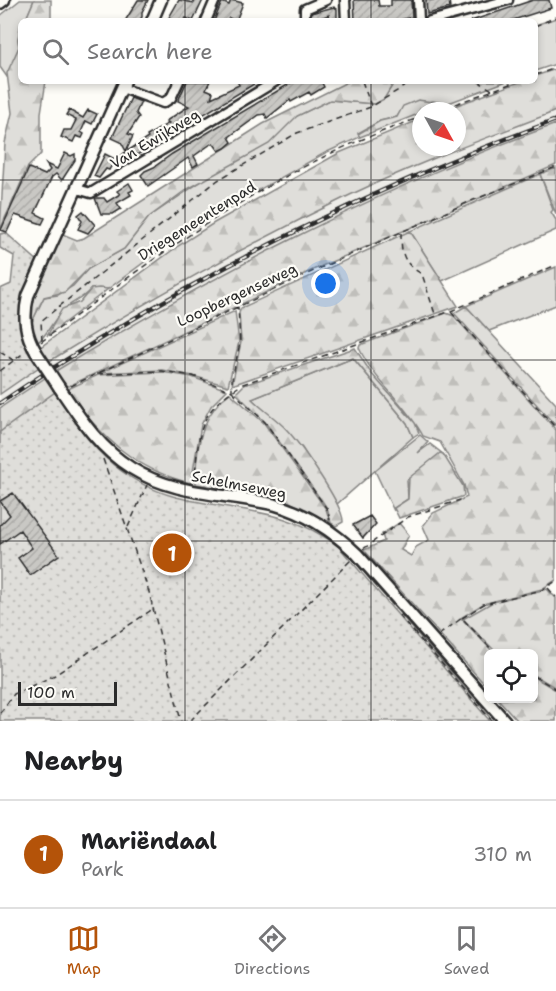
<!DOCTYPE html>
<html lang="en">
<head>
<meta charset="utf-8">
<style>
  :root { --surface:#fff; --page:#f6f6f6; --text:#202124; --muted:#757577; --line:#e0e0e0; --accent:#b45309 }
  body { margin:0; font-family:"Shantell Sans",sans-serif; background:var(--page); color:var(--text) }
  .controls { position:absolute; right:18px; bottom:18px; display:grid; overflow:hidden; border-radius:9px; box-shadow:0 3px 9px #0003 }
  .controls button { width:54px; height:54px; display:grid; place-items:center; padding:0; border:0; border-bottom:2px solid var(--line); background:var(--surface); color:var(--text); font:30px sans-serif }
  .compass { position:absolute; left:412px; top:102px; width:54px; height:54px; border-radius:50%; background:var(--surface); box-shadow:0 3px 9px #0003; rotate:130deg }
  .scale { position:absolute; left:18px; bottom:15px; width:99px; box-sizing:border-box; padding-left:6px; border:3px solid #2b2b2b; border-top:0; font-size:16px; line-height:21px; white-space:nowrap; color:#2b2b2b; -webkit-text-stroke:4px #fdfcf7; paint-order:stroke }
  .you { position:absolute; left:326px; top:284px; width:21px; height:21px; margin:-15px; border:4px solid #fff; border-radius:50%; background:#1a73e8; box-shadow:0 0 0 9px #1a73e833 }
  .badge { display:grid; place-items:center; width:39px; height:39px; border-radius:50%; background:var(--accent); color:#fff; font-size:20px; font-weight:700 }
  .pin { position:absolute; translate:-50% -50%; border:3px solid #fff; box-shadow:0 2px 6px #0006 }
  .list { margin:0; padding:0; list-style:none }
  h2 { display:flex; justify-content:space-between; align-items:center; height:78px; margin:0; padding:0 24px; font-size:26px }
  h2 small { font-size:20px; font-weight:400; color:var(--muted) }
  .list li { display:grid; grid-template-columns:39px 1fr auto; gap:18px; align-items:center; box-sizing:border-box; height:108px; padding:0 24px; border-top:2px solid var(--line) }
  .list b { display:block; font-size:22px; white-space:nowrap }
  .list p { margin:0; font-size:20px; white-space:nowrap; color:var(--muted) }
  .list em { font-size:20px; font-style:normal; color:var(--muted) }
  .icon { flex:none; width:33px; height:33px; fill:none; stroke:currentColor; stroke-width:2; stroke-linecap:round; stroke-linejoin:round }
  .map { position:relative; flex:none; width:556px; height:721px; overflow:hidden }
  .search { position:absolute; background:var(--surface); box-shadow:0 3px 9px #0003; left:18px; right:18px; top:18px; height:66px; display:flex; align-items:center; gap:15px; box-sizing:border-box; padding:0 21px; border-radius:9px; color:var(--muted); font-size:22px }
  .sheet { height:186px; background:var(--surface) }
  nav { display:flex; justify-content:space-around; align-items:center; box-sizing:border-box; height:84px; border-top:2px solid var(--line); background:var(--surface); font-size:16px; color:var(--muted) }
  nav a { display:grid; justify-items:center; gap:3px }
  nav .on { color:var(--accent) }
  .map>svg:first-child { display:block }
  .built { fill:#edece8 }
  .grass { fill:#dfdeda; stroke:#858482; stroke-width:1.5 }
  .forest { fill:url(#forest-firs); stroke:#858482; stroke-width:1.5 }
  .park { fill:url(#park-dots); stroke:#858482; stroke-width:1.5 }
  .building { fill:url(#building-hatch); stroke:#2b2b2b; stroke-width:1.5 }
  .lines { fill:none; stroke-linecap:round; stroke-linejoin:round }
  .minor-casing { stroke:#2b2b2b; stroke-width:13 }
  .major-casing { stroke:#2b2b2b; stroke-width:15 }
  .path { stroke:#2b2b2b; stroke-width:1.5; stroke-dasharray:6 4.5; stroke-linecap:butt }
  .minor { stroke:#fdfcf7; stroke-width:8 }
  .major { stroke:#fdfcf7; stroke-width:10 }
  .rail-casing { stroke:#2b2b2b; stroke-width:4.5 }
  .rail { stroke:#fdfcf7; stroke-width:2; stroke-dasharray:7; stroke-linecap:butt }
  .major-bridge-casing { stroke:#2b2b2b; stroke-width:15; stroke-linecap:butt }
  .major-bridge { stroke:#fdfcf7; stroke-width:10 }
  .grid { fill:none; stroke:#2b2b2b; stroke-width:1.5; stroke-opacity:0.55 }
  .labels { text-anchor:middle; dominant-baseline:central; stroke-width:4.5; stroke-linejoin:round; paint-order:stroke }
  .street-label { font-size:15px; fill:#2b2b2b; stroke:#fdfcf7 }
</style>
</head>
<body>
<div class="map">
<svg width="556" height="721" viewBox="0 0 556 721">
  <defs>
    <pattern id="forest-firs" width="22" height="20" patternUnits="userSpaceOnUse" patternTransform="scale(1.5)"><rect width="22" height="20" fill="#dfdeda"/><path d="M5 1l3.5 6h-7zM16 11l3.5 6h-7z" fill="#c0bfbb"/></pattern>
    <pattern id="park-dots" width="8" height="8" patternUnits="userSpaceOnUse" patternTransform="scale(1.5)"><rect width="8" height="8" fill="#dfdeda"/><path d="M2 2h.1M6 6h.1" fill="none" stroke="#c0bfbb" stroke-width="1.8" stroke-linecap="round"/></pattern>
    <pattern id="building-hatch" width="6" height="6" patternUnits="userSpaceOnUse" patternTransform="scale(1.5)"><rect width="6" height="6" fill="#c9c8c4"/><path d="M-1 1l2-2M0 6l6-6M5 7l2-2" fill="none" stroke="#adaca9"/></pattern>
  </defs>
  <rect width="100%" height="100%" fill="#fdfcf7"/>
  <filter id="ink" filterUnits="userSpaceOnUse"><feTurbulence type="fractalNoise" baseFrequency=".0167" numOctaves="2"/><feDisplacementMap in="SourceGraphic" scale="12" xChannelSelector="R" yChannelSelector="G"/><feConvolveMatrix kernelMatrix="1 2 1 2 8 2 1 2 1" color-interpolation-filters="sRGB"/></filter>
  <g filter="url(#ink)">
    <path class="built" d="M 556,111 L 556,124 L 430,173 L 247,261 L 155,311 L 0,408 L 0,394 L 42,365 L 116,319 L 234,253 L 351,194 L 443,154 Z"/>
    <path class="grass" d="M 20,0 L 34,0 L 26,19 L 21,21 L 18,39 L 19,47 L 7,77 L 0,67 L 0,16 Z
      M 556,18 L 556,64 L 535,71 L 535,25 Z
      M 395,81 L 507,81 L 446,104 L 433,101 L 404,106 L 397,117 L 380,121 L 358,133 L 360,137 L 325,153 L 230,206 L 170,243 L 108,289 L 91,289 C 83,298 77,300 68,306 C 54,315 50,333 37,343 L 29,328 L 44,297 L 58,295 L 73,286 L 88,269 L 124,249 L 149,217 L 297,116 L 330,100 L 375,104 L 384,98 Z
      M 540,174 L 553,210 L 551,212 L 556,220 L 556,230 L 442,281 L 410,231 Z
      M 556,267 L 556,305 L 489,331 L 466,306 Z
      M 353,358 L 407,423 L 413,437 L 337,504 L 302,448 L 252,399 Z
      M 420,435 L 428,442 L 418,453 L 430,444 L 443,454 L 440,454 L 407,480 L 408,499 L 394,508 L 394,511 L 375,471 Z"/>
    <path class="forest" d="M 34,0 L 51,0 L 51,21 L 25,21 Z
      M 21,27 L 21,81 L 46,81 L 41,113 L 41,154 L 28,167 L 0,230 L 5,143 L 12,113 L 7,73 L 19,47 L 18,39 Z
      M 556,69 L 556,111 C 487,138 417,163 350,195 C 246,245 146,301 48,362 L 38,349 L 178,246 L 214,223 L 339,153 L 421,119 L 421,147 L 457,147 L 457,111 L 441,111 L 522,81 L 535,81 L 535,76 Z
      M 349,81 L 395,81 L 384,99 L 375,104 L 330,100 L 297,116 L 269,144 L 186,190 L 149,217 L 124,249 L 88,269 L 65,292 L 44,297 L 29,328 L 28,308 L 60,233 L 77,240 L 84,238 L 263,124 Z
      M 418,100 L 446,104 L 421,111 L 421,113 L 360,137 L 358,134 L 380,121 L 397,117 L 403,106 Z
      M 556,124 L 556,165 L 315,269 L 69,386 L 64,386 L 54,372 C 215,274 379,188 556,124 Z
      M 556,168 L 556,214 L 540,174 Z
      M 410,231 L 458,306 L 232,385 L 241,342 L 239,313 L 241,308 Z
      M 99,288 L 108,289 L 47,336 L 62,309 L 80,302 L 91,289 Z
      M 466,306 L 556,404 L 556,426 L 454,313 Z
      M 235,311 L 239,342 L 228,386 L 193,376 L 162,370 L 100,373 Z
      M 446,313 L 454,316 L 556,430 L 556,580 L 542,589 L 483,604 L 461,618 L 494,653 L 488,654 L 488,688 L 364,550 L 384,541 L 382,534 L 399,523 L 409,535 L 401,550 L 411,556 L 416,547 L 429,540 L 423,526 L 433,513 L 467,497 L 464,485 L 440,442 L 423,436 C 406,404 375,382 359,348 L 360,345 Z
      M 355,348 L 371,373 L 415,423 L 419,433 L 413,437 L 407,423 L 353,358 L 252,399 C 263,410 277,419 287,430 C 300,444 344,506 343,522 L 336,526 L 331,523 L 327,508 L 265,422 L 236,393 L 244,385 Z
      M 162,372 L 192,377 L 227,390 L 211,406 L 201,425 L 191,483 C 135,470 101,437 68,392 L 70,388 L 98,375 Z
      M 48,376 L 67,413 L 0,448 L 0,408 Z
      M 230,393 L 264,423 L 326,509 L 330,522 L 281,498 L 196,484 C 195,451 201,413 230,393 Z
      M 440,453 L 443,454 L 463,486 L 464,496 L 399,518 L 394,508 L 408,499 L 409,478 Z
      M 357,560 L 501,721 L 493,721 L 355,562 Z
      M 547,589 L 556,598 L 556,688 L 534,675 L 534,654 L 497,653 L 463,619 L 493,602 Z
      M 534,677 L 556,690 L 556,721 L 518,721 L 498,699 L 534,698 Z"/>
    <path class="park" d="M 6,233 L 40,263 L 22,308 L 42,365 L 0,394 L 0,289 L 11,284 L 14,256 L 0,248 L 0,234 Z
      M 58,390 C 81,441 120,482 176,497 C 236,512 287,507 339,547 L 490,721 L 0,721 L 0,432 Z"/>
    <path class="building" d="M 138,0 L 148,0 L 142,12 L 142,17 L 139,21 L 125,21 Z
      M 179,0 L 194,3 L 195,0 L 203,0 L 193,21 L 186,18 L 184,21 L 167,21 Z
      M 231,0 L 243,3 L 236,21 L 229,18 L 227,21 L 214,21 L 222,2 L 229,5 Z
      M 354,0 L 378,0 L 379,6 L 391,6 L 391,0 L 411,0 L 412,17 L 396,21 L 355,21 Z
      M 426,0 L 449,0 L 450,8 L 427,14 Z
      M 533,0 L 549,0 L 551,8 L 510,21 L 471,21 Z
      M 334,7 L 337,9 L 337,21 L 330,21 L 329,15 L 311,21 L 311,13 Z
      M 187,81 L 210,81 L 206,89 L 213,92 L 211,98 L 239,85 L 237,81 L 259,81 L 186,125 L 180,122 L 181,128 L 122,164 L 119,158 L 124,153 L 148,138 L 147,136 L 169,123 L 166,121 L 189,106 L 178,101 Z
      M 294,81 L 321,81 L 324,87 L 311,95 L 309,92 L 291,102 L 290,100 L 267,118 L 265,114 L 259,115 L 229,137 L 232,142 L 225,148 L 219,151 L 214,144 L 211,144 L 194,156 L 198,164 L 193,167 L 188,158 L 148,186 L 141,175 L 145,171 L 154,167 L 172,154 Z
      M 131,98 L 141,102 L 136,113 L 139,117 L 128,134 L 133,136 L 126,151 L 121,142 L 112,138 Z
      M 69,110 L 83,118 L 88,110 L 97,114 L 92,124 L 86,121 L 81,132 L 84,134 L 82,138 L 76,136 L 73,142 L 61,137 L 64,130 L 71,130 L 76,120 L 66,115 Z
      M 65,153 L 71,156 L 75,154 L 75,160 L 62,180 L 56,174 L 52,177 L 35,213 L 45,218 L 42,224 L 15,215 L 7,232 L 1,230 L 29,168 L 45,175 L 50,170 L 46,164 L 57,169 Z
      M 105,154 L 115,159 L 109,170 L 106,169 L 99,178 L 94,176 Z
      M 129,183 L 133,190 L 129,192 L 131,195 L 117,203 L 121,209 L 113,214 L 101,214 L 95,198 L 104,198 L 107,202 L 120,194 L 117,191 Z
      M 83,211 L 95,225 L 88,233 L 78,229 L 82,221 L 78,215 Z
      M 13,493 L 59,555 L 30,575 L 18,558 L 32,548 L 20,530 L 0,544 L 0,525 L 10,515 L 0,501 Z
      M 370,516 L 376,524 L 363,538 L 353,525 Z"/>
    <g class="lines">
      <g class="minor-casing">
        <path id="minor" d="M 345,0 L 346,21
          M 418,0 L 419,21
          M 206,21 L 215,0
          M 305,21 L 305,9 L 326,0
          M 430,21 L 508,0
          M 122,88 L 163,103 L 171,98 L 179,81
          M 77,189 L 91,193 L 276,81"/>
      </g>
      <g class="major-casing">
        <path id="major" d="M 0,3 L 4,0
          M 152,21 L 161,0
          M 36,352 C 25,334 23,317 28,296 L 125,81
          M 59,387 C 80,418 99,448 131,468 C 175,496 227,493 276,505 C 308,514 334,532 357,554 L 505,721"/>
      </g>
      <path class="path" d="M 535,26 L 556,17
        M 535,75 L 556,68
        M 362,81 L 371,106
        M 478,81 L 492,90
        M 436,111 L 518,81
        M 401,233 C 401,253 403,264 422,274 L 435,314
        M 451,312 L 556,428
        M 42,340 L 41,321 L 218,180 L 297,133 L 371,107 L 413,81
        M 41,342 C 138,269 238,195 349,145 C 372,135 397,126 421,117
        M 0,352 L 13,360
        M 0,371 L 25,352
        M 97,374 L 162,371 L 193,376 L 232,391 L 232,379 L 240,343 L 238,307
        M 71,386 L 316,270 L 471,201 L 556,167
        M 232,391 L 265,422 L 327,509 L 330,520
        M 103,459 L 149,592 L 181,721
        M 194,482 C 200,432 196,412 243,384 L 451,311 L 556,265
        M 128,527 L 147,485
        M 363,549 L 408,517 L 460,500
        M 548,588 L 556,597
        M 399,615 L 492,721
        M 462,618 L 484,604 L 542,590 L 556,581
        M 439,635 L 462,618 L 496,654
        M 534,676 L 556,689
        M 0,713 L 14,694 L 55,675 L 150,611 L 152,604
        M 190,721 L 351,560"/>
      <use href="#minor" class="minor"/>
      <use href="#major" class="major"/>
      <g class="rail-casing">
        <path id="rail" d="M 0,403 C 173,286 360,192 556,120"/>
      </g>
      <use href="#rail" class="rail"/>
      <g class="major-bridge-casing">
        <path id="major-bridge" d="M 36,352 L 59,387"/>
      </g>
      <use href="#major-bridge" class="major-bridge"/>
    </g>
  </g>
  <path class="grid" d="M 185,0 L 185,21M 371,0 L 371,21M 185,81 L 185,721M 371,81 L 371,721M 0,180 L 556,180M 0,360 L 556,360M 0,541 L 556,541"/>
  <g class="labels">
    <g class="street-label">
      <text transform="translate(155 139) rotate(-31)">Van Ewijkweg</text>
      <text transform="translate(197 221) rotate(-32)">Driegemeentenpad</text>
      <text transform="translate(237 295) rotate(-25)">Loopbergenseweg</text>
      <text transform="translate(239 485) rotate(11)">Schelmseweg</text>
    </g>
  </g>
</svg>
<div class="controls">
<button><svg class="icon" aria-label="locate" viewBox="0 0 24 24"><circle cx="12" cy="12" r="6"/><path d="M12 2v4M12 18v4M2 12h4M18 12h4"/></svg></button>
</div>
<svg class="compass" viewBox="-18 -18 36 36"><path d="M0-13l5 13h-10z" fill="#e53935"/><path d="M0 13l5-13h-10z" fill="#757577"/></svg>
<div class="scale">100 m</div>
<div class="you"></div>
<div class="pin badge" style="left:172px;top:553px">1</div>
<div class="search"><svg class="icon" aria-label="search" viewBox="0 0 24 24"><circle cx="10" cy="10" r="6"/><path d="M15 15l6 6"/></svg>Search here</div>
</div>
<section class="sheet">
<h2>Nearby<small></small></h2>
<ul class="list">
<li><span class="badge">1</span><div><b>Mariëndaal</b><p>Park</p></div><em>310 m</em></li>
</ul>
</section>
<nav>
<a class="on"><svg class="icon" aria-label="map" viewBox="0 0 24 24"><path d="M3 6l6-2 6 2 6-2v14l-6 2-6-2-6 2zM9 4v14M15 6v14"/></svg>Map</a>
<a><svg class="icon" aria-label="directions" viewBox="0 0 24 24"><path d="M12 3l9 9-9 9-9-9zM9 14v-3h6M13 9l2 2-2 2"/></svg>Directions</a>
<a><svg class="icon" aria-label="saved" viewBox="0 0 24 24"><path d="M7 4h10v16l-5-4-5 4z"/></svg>Saved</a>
</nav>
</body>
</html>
